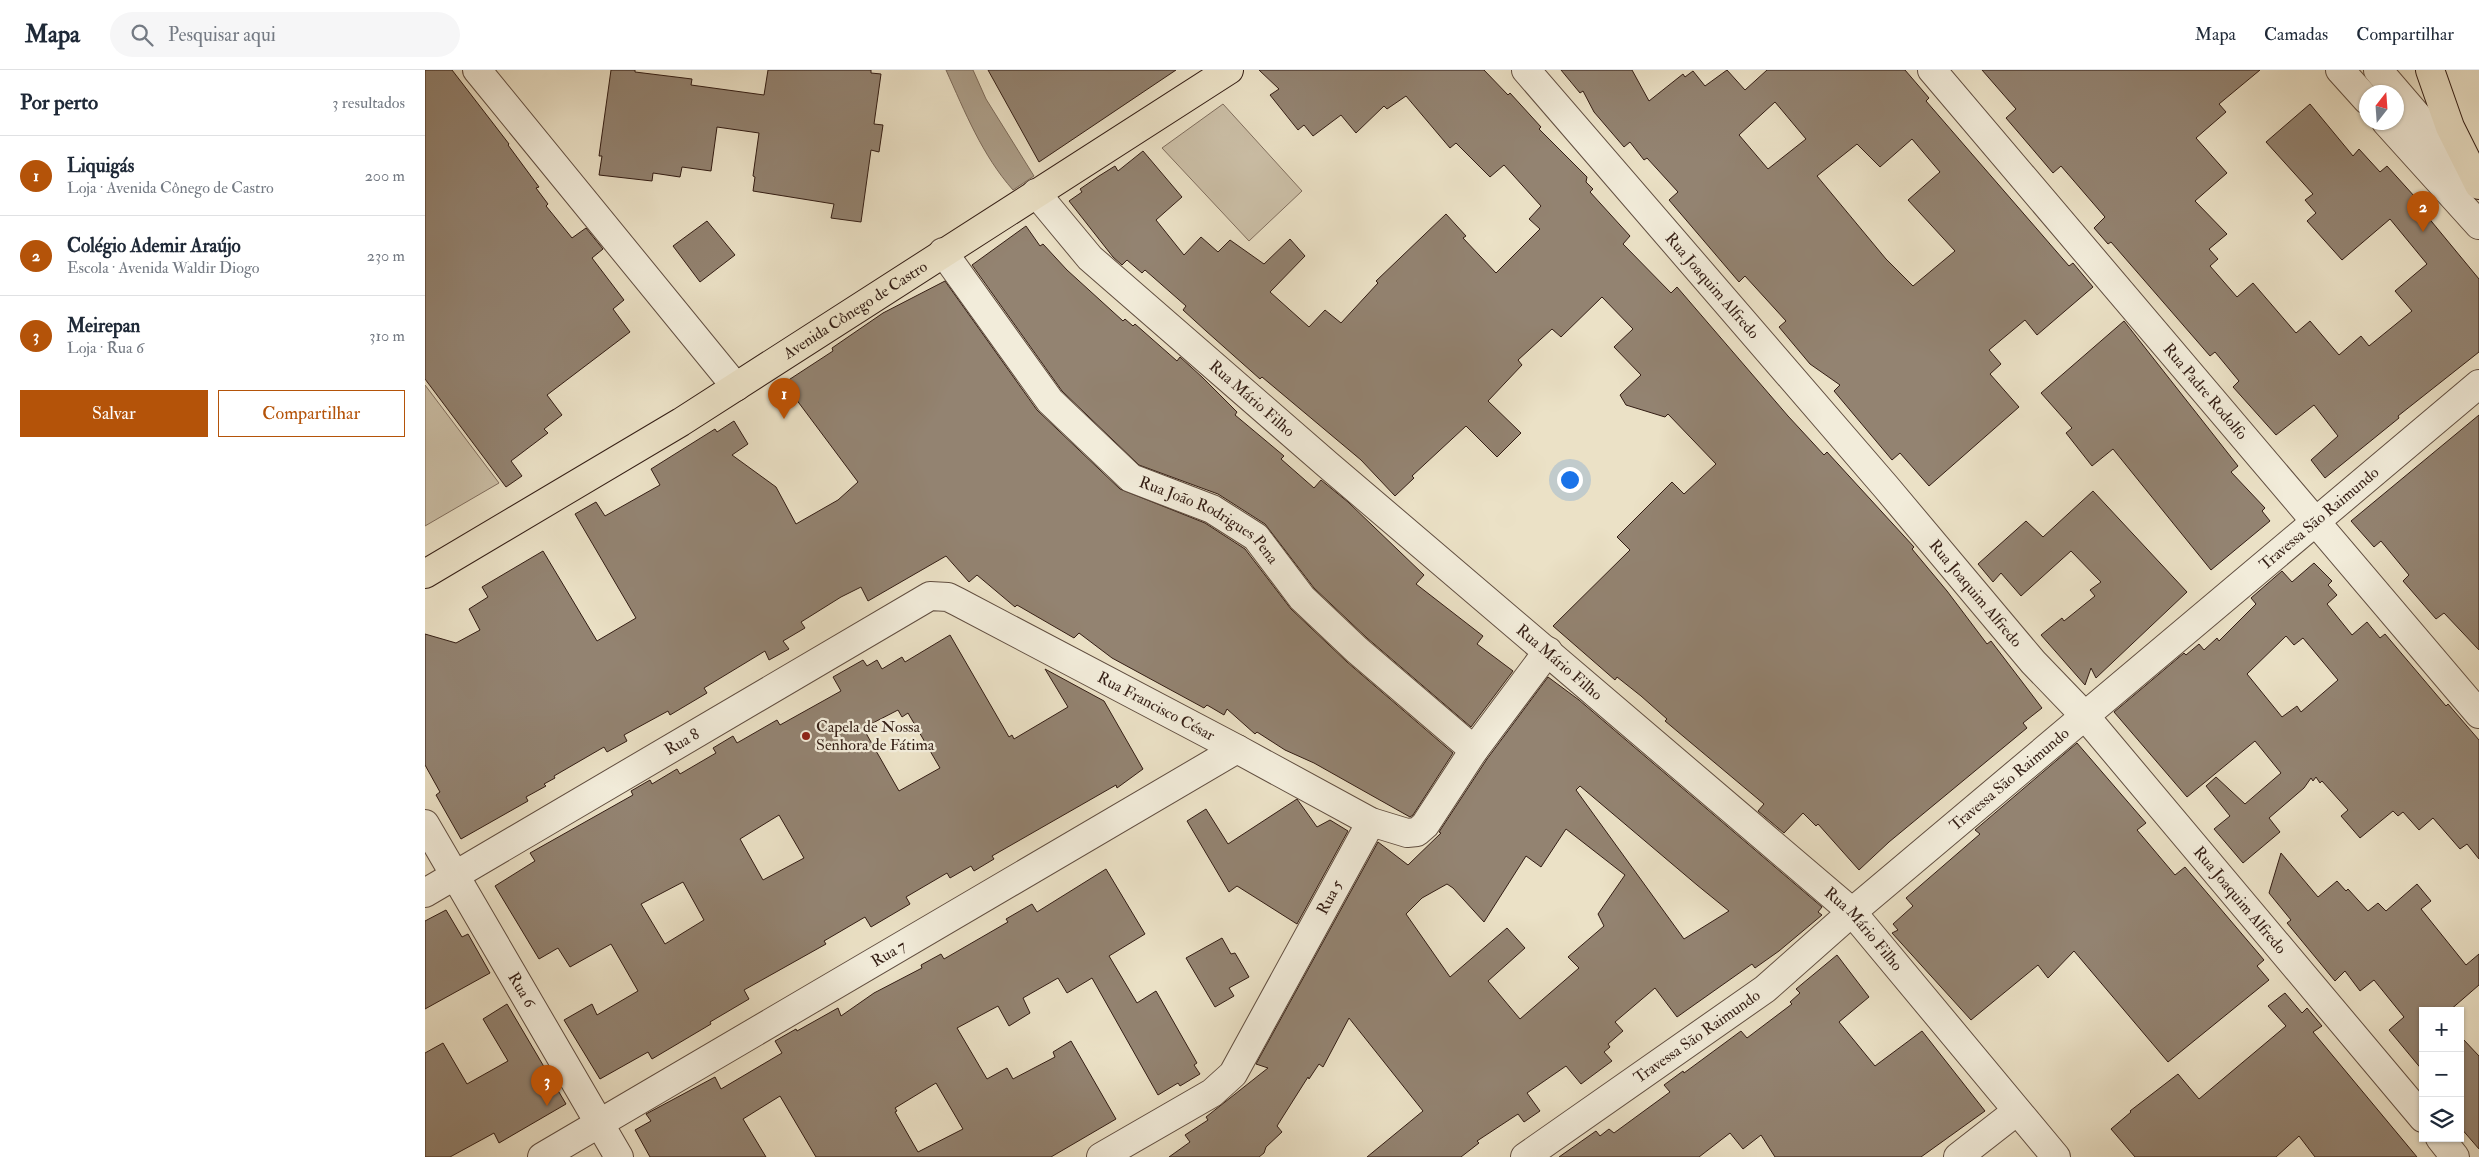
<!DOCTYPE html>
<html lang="pt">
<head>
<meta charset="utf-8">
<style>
  :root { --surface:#fff; --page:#f6f6f7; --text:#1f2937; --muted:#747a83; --line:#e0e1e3; --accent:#b45309 }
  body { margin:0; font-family:"IM FELL Double Pica",serif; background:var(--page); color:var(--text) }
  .controls { position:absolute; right:15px; bottom:15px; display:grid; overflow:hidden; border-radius:0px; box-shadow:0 1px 4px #0004 }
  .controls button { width:45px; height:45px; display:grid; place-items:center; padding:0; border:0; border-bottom:1px solid var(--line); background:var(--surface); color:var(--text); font:25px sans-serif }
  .compass { position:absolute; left:1934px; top:15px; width:45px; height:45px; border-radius:50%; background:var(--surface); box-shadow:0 1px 4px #0004; rotate:17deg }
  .you { position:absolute; left:1144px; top:409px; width:18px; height:18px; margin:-12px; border:4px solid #fff; border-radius:50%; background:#1a73e8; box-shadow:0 0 0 8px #1a73e833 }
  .badge { display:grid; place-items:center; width:32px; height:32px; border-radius:50%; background:var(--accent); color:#fff; font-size:16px; font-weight:700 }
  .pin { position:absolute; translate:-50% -41px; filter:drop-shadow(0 1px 2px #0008) }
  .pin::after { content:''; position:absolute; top:26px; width:18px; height:15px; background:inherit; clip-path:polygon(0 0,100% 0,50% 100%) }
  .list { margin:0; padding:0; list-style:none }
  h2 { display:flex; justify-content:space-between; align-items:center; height:65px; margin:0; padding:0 20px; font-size:21px }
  h2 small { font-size:16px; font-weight:400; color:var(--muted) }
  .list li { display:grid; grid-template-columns:32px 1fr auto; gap:15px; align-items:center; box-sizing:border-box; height:80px; padding:0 20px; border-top:1px solid var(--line) }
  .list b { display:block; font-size:19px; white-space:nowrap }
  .list p { margin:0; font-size:16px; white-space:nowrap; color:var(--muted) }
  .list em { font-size:16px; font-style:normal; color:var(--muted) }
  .actions { display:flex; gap:10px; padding:15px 20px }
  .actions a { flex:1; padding:11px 0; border:1px solid var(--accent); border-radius:0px; text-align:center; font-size:18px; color:var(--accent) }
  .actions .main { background:var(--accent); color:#fff }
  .icon { flex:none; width:28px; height:28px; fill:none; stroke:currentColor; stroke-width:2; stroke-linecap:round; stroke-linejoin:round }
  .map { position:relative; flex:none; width:2054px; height:1087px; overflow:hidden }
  header { display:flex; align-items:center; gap:30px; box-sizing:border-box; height:70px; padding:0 25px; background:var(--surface); border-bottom:1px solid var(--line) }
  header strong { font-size:24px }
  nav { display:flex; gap:28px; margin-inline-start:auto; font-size:18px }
  .search { width:350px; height:45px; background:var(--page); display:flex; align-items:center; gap:12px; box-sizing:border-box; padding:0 18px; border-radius:28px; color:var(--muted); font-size:19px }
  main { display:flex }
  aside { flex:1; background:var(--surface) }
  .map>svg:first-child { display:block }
  .green { fill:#ccc0a8; stroke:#806e5e }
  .water { fill:#ac9e89; stroke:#7c6a5a }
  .building { fill:#938371; stroke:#331d14; fill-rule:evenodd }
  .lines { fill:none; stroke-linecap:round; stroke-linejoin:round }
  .minor-casing { stroke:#614e40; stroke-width:30 }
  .major-casing { stroke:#331d14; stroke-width:30 }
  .minor { stroke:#f2ecda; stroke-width:28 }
  .major { stroke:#ebe1c6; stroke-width:28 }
  .poi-dot { fill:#8f2418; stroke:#f2ecda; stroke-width:2 }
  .labels { text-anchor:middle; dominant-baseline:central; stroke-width:4.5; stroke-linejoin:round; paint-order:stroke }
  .street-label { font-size:16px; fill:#331d14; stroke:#f2ecda }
  .poi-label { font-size:16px; fill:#331d14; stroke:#f2ecda; text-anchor:start }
</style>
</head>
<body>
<header>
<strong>Mapa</strong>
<div class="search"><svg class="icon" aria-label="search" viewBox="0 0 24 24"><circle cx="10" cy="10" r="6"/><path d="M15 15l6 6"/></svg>Pesquisar aqui</div>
<nav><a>Mapa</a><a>Camadas</a><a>Compartilhar</a></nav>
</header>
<main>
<aside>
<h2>Por perto<small>3 resultados</small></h2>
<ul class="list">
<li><span class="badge">1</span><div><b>Liquigás</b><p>Loja · Avenida Cônego de Castro</p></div><em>200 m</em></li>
<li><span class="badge">2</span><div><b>Colégio Ademir Araújo</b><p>Escola · Avenida Waldir Diogo</p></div><em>230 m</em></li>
<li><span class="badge">3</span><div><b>Meirepan</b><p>Loja · Rua 6</p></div><em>310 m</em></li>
</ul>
<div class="actions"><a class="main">Salvar</a><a>Compartilhar</a></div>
</aside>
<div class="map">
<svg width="2054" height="1087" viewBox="0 0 2054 1087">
  <rect width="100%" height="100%" fill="#ebe1c6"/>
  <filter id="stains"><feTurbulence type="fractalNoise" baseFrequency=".004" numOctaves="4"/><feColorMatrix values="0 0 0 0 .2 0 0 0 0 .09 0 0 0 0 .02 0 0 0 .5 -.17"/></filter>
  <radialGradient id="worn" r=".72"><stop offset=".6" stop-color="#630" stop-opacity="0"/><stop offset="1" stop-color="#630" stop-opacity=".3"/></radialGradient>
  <path class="green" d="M 798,34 L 877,121 L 824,171 L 737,78 Z
    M 0,315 L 74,413 L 0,456 Z"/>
  <path class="water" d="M 521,0 L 548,0 L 561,29 L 609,106 L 588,120 C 557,85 540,42 521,0 Z"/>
  <path class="building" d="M 0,0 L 27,0 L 84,74 L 83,75 L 114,117 L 111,118 L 123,134 L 121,136 L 147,168 L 161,158 L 178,179 L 167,188 L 199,230 L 188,239 L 205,262 L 122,325 L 137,345 L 119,359 L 123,363 L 86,391 L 97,406 L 81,417 L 0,309 Z
    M 186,0 L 210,0 L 210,2 L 267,9 L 266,15 L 339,25 L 343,0 L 446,0 L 446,3 L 456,4 L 449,54 L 458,55 L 454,82 L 446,80 L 436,152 L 406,148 L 409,134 L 328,121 L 330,107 L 328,106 L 334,63 L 292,57 L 286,101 L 257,97 L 255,107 L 228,103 L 227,111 L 174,105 L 177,86 L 174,86 Z
    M 563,0 L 751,0 L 614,92 Z
    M 834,0 L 1059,0 L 1083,25 L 1085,23 L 1116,57 L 1114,59 L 1162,107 L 1161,112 L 1168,119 L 1165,122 L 1205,166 L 1198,174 L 1246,223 L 1252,217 L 1363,346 L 1399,385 L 1402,382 L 1489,477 L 1487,479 L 1522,521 L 1562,574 L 1566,571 L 1617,638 L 1598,653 L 1602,658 L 1464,772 L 1434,800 L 1393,754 L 1391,756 L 1378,743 L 1359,763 L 1333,741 L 1339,734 L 1240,651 L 1242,649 L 1216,626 L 1192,607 L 1190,610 L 1128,556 L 1205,480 L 1192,467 L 1247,412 L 1259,424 L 1291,394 L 1243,344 L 1240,347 L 1201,335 L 1195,325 L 1216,305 L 1189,277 L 1208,259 L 1177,227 L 1136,267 L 1127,259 L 1093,290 L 1097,295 L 1063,331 L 1096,363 L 1072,387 L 1041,356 L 987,406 L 989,408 L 970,426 L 936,390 L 837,307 L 835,309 L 781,261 L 758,240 L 761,236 L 720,200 L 717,203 L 702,190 L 697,195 L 688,187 L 644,131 L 657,122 L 655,119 L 674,106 L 690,96 L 693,101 L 718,81 L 757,127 L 731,150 L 759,185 L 776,167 L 793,182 L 805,170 L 839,194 L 865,169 L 880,186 L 845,222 L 884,257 L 900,240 L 916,253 L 953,213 L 951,211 L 1021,144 L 1041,166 L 1038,168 L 1071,203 L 1115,159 L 1104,149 L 1116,136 L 1079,95 L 1065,107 L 1031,73 L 1025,78 L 981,26 L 962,39 L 959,36 L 931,63 L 916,45 L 888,66 L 879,55 L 873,60 L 845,25 L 854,19 Z
    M 1136,0 L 1207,0 L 1224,31 L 1258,4 L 1260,7 L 1268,1 L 1280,16 L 1302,0 L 1320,20 L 1342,0 L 1480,0 L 1504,28 L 1501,31 L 1644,196 L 1648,193 L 1668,217 L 1612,265 L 1600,250 L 1564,280 L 1576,294 L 1565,304 L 1594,337 L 1504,416 L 1475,383 L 1467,390 L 1409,321 L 1415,315 L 1385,294 L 1354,257 L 1361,251 L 1320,206 L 1314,212 L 1244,130 L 1253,122 L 1222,88 L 1219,90 L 1205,72 L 1199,77 L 1169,42 L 1158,21 L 1155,23 ZM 1350,32 L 1381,69 L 1343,99 L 1314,65 ZM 1487,69 L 1515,102 L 1483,130 L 1530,181 L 1488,216 L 1461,189 L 1392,106 L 1432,74 L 1455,97 Z
    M 1557,0 L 1835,0 L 1794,34 L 1801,42 L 1771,68 L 1802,103 L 1770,131 L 1802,164 L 1784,179 L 1793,189 L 1785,196 L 1812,227 L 1828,213 L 1871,263 L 1885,251 L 1914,285 L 1936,266 L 1944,276 L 1987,241 L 1970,221 L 2002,194 L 1965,149 L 1917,190 L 1882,151 L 1891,143 L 1880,130 L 1888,124 L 1841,72 L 1885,34 L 1928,86 L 1934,79 L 1955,102 L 1962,96 L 1990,127 L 1988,129 L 2054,209 L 2054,282 L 1973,346 L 1974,348 L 1900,408 L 1886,390 L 1913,366 L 1889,335 L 1851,365 L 1808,317 L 1814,311 L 1790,282 L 1785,286 L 1686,172 L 1683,174 L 1669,158 L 1680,147 L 1636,96 L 1628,103 L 1581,48 L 1591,39 Z
    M 282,151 L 310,185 L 275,212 L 248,176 Z
    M 601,156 L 615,176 L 618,174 L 642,200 L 698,251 L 700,249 L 708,256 L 710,254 L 752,291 L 755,287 L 777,307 L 812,342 L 810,345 L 859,386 L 856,389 L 889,418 L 896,410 L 923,432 L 999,505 L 991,514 L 1058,566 L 1052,574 L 1088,601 L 1046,657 L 942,568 L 889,518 L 840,454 L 793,424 L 714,395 L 637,321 L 547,195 Z
    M 520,211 L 612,340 L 695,419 L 780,453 L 820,479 L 866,539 L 922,592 L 1028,683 L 988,745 L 985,747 L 889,693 L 860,680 L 832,662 L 830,664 L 802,639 L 799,645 L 782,635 L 779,638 L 687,588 L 654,563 L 649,568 L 592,535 L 590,537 L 552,505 L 544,512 L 521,486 L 443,531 L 436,517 L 416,527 L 376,552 L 380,558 L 358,571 L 364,579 L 344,590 L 340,581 L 279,618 L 282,623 L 245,645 L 243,641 L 199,665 L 202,671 L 182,682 L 179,677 L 129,706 L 130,708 L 119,714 L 121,716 L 101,727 L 103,731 L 36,769 L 11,725 L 15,722 L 0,695 L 0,564 L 31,573 L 55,560 L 44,539 L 63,527 L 57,517 L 118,481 L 172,571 L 211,548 L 150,444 L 171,432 L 180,446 L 235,415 L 226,399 L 290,359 L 292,362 L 309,351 L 323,374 L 307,385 L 351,417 L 371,454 L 413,430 L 433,412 L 359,313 L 408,281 L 407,278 L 458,243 Z
    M 1699,251 L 1813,396 L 1806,402 L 1840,438 L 1837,441 L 1845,451 L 1786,500 L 1688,379 L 1667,396 L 1641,363 L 1647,358 L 1616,323 Z
    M 2054,345 L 2054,580 L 2019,543 L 2011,549 L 1978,511 L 1984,505 L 1956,471 L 1949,477 L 1926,451 Z
    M 1668,421 L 1762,522 L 1671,608 L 1666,598 L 1660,615 L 1616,565 L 1637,548 L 1639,551 L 1670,526 L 1665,520 L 1676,512 L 1646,481 L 1596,526 L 1576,503 L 1568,512 L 1553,494 L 1601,451 L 1618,467 Z
    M 1889,493 L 1907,511 L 1903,515 L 1912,525 L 1902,534 L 1927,565 L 1942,552 L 1955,568 L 1960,564 L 2021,636 L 2023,634 L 2054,670 L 2054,789 L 2042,774 L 2035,779 L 2008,748 L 1994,760 L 1978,742 L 1973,746 L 1968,741 L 1935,768 L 1916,746 L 1923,740 L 1897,711 L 1895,713 L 1891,707 L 1888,711 L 1886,708 L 1879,718 L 1844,748 L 1855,762 L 1818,793 L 1789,759 L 1805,746 L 1781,716 L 1791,707 L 1820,734 L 1856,703 L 1830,671 L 1762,727 L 1689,642 L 1759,583 L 1761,585 L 1774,574 L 1779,580 L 1792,568 L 1794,571 L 1831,534 L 1826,528 L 1857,501 L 1867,512 ZM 1861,566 L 1869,575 L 1878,568 L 1913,610 L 1876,642 L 1872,636 L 1857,647 L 1822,604 Z
    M 525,565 L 584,667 L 587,665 L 589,669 L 643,637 L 620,599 L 679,631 L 718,699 L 692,718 L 691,715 L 581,778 L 567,786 L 569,789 L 549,801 L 546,796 L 525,808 L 522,803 L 481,827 L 485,834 L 446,857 L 440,847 L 399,871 L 401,874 L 319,920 L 324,929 L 285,952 L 286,954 L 227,989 L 223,982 L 175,1009 L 139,950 L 167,934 L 172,945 L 213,921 L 186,874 L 145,897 L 133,878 L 114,889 L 70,816 L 110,791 L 105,783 L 208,725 L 206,721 L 225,710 L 227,714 L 252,699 L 255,704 L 291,683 L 288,678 L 308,666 L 312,673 L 352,650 L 355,655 L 416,621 L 408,607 L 438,590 L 442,596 L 452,590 L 457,599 L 477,587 L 480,592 ZM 473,640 L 477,647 L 483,643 L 515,698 L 474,721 L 438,658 ZM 354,745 L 379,788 L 338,810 L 315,769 ZM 258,812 L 279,850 L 240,874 L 216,834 Z
    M 1123,607 L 1154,630 L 1397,837 L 1393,842 L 1397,845 L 1354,881 L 1330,898 L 1327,894 L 1252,947 L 1230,918 L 1190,952 L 1198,961 L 1183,974 L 1185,977 L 1179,982 L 1187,991 L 1156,1014 L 1141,996 L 1102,1023 L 1115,1041 L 1099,1052 L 1093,1044 L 1052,1071 L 1054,1073 L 1036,1087 L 942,1087 L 998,1041 L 924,948 L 898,997 L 894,994 L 884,1009 L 883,1007 L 852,1056 L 857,1062 L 841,1077 L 839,1083 L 834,1087 L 744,1087 L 765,1072 L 760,1065 L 783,1050 L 781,1047 L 843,998 L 831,994 L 953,772 L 983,795 L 1016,763 L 1014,762 L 1062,689 ZM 1155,716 L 1272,815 L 1304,841 L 1259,869 L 1151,720 ZM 1141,759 L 1200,805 L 1173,844 L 1179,856 L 1143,887 L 1154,898 L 1095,949 L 1063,911 L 1100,878 L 1082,858 L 1025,907 L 981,844 L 997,828 L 1022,814 L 1028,818 L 1059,852 L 1101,786 L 1116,797 Z
    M 1652,673 L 1721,753 L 1712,760 L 1750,805 L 1760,797 L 1839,890 L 1832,896 L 1844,910 L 1743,992 L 1649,881 L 1623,908 L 1613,895 L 1546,950 L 1467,863 L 1473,860 L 1468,854 L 1488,836 L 1481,828 L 1555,764 L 1550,760 Z
    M 872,729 L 892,757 L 905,750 L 923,761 L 872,854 L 812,816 L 804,822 L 762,751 L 781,739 L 803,774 Z
    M 1856,783 L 1893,827 L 1912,811 L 1921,821 L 1923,819 L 1943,841 L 1953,833 L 1961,841 L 1992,814 L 2006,831 L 1996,839 L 2041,895 L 2054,884 L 2054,915 L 2024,941 L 1998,941 L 1998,1001 L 1964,960 L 1979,947 L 1949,910 L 1935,921 L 1920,901 L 1910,911 L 1862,853 L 1866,850 L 1844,823 Z
    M 681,799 L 720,864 L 684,886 L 712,933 L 731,921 L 772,993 L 769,995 L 775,1004 L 755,1016 L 753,1013 L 733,1025 L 667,908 L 642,923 L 633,908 L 598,928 L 605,943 L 584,956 L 573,936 L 532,958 L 562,1009 L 582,998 L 588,1009 L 630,987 L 628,982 L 646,971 L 691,1049 L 626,1087 L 391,1087 L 355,1026 L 318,1049 L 341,1087 L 225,1087 L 210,1060 L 226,1051 L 221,1044 L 290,1007 L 296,1019 L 357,983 L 350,971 L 371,959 L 372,961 L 413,938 L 416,946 L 449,923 L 497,898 L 496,895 L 516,884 L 519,889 L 583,852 L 581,849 L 607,834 L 612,842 ZM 511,1013 L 538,1059 L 493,1082 L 470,1042 L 472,1041 L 470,1038 Z
    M 21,840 L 37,867 L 43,864 L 65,903 L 0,939 L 0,851 Z
    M 797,868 L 806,884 L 810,883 L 824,907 L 804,918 L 809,926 L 790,937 L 761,888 Z
    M 1412,885 L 1444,927 L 1414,952 L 1450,996 L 1497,961 L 1560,1041 L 1496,1087 L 1350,1087 L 1336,1065 L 1318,1079 L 1305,1063 L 1274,1087 L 1134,1087 L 1171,1061 L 1175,1066 L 1184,1059 L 1189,1063 L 1245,1022 L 1239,1015 L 1258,1001 L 1259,1003 L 1316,961 L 1322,968 L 1367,934 L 1365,932 L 1375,923 L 1371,919 Z
    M 1860,923 L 1877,943 L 1882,938 L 1897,956 L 1888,962 L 1992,1087 L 1890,1087 L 1874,1066 L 1851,1087 L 1710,1087 L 1686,1059 L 1706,1042 L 1705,1041 L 1753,1004 L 1774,1029 L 1861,956 L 1843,936 Z
    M 82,934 L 141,1034 L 74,1073 L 69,1063 L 25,1087 L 0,1087 L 0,983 L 18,973 L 42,1014 L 83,991 L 58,949 Z
    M 2038,969 L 2054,986 L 2054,1079 L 2035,1057 L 2035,971 Z"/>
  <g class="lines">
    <g class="minor-casing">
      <g id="minor">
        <path d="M 52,0 L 311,317"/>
        <path id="s1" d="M 1101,0 L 1461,417 L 1608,592 L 1660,646 L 1998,1048"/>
        <path id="s2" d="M 1507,0 L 2054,644"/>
        <path d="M 1915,0 L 1942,30"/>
        <path d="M 1953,0 L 2045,107"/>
        <path d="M 1961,52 L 2054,155"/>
        <path id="s3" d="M 611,123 L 665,188 L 903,395 L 1427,842 L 1631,1087"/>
        <path id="s4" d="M 518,182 L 625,331 L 706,408 L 787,439 L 831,467 L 877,528 L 932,580 L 1049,680"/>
        <path id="s5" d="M 0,754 L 194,1087"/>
        <path id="s6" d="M 0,823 L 505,526 L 523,527 L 533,532 L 812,679 L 946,752 L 982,763 L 992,762 L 1000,755 L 1049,680 L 1123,581"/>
        <path d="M 2015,1068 L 2030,1087"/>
        <path id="s7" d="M 117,1087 L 812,679"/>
        <path id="s8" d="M 676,1087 L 787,1023 L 808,1004 L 946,752"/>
        <path id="s9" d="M 1100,1087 L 1340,919 L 1427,842 L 2054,314"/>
        <path d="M 1533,1087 L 1592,1041"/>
      </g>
    </g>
    <g class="major-casing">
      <g id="major">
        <path d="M 2005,0 L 2025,57 L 2054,115"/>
        <path id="s10" d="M 0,504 L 256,352 L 804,0"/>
      </g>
    </g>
    <use href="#minor" class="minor"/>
    <use href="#major" class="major"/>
  </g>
  <circle class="poi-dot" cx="381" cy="666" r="5"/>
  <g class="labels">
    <g class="street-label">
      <text stroke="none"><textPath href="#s1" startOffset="285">Rua Joaquim Alfredo</textPath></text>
      <text stroke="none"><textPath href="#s10" startOffset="505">Avenida Cônego de Castro</textPath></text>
      <text stroke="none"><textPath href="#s2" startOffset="422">Rua Padre Rodolfo</textPath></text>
      <text stroke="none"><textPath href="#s3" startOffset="299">Rua Mário Filho</textPath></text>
      <text stroke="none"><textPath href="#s9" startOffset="1020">Travessa São Raimundo</textPath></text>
      <text stroke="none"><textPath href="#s4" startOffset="385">Rua João Rodrigues Pena</textPath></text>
      <text stroke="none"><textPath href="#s1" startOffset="690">Rua Joaquim Alfredo</textPath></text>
      <text stroke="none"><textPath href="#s3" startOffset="704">Rua Mário Filho</textPath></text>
      <text stroke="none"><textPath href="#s6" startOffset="839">Rua Francisco César</textPath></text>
      <text stroke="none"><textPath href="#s6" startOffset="298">Rua 8</textPath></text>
      <text stroke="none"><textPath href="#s9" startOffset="615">Travessa São Raimundo</textPath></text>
      <text stroke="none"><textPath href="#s8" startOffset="358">Rua 5</textPath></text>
      <text stroke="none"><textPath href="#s1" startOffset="1095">Rua Joaquim Alfredo</textPath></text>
      <text stroke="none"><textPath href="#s3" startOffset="1109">Rua Mário Filho</textPath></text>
      <text stroke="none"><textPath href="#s7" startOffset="402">Rua 7</textPath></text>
      <text stroke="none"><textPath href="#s5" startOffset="192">Rua 6</textPath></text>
      <text stroke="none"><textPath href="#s9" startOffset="210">Travessa São Raimundo</textPath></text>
    </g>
    <g class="poi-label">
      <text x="391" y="657">Capela de Nossa<tspan x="391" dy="18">Senhora de Fátima</tspan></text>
    </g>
  </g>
  <rect width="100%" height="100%" filter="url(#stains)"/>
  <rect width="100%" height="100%" fill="url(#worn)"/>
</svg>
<div class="controls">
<button>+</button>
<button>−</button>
<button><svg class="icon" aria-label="layers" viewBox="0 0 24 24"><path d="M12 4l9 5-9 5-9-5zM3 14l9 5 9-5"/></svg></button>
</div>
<svg class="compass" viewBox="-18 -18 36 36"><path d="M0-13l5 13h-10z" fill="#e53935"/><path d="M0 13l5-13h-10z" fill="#747a83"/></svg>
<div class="you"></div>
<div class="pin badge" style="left:359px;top:349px">1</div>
<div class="pin badge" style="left:1998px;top:162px">2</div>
<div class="pin badge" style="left:122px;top:1036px">3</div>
</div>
</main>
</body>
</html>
